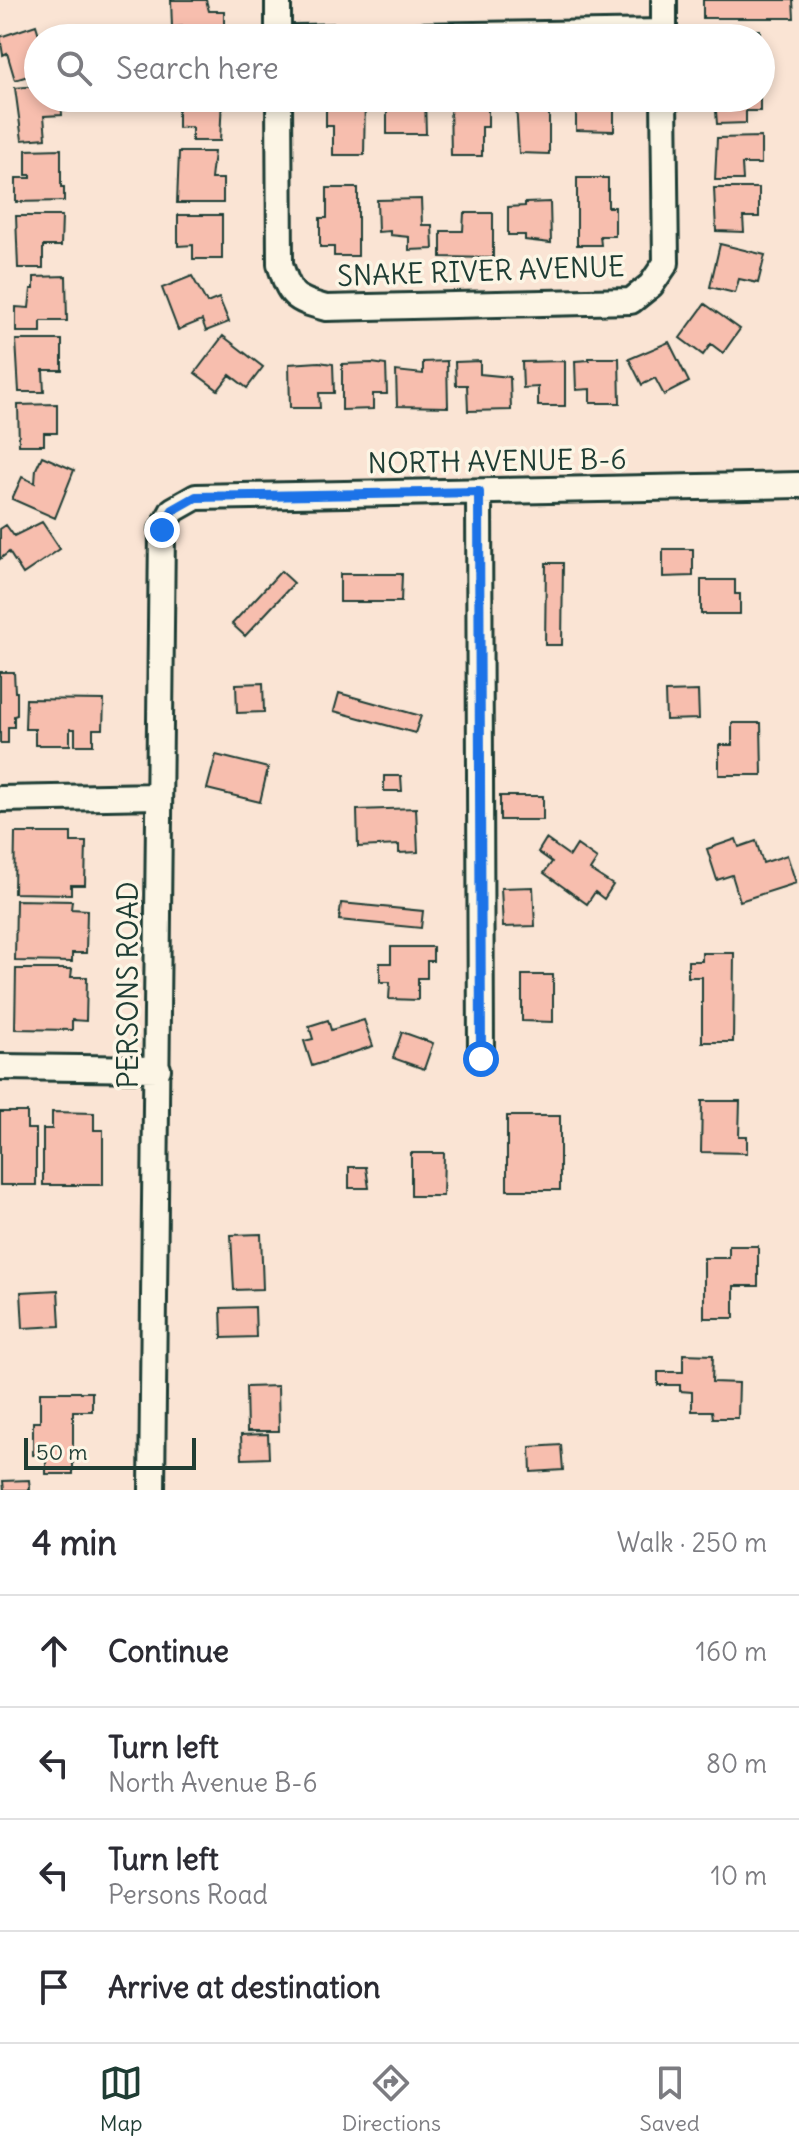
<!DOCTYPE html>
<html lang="en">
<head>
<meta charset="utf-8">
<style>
  :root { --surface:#fff; --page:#f7f7f7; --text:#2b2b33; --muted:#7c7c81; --line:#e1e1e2; --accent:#1f3d34 }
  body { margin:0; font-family:Delius,sans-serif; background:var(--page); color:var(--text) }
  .scale { position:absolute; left:24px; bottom:20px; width:172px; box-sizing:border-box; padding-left:8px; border:4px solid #1f3d34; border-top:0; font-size:22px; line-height:28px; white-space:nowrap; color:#1f3d34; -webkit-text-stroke:6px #fcf5e5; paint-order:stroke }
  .stop { position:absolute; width:24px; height:24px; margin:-18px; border:6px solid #1a73e8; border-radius:50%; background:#fff }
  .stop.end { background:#1a73e8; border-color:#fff; box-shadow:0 2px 8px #0008 }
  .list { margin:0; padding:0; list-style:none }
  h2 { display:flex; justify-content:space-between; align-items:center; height:104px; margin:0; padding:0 32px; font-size:34px }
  h2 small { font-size:26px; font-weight:400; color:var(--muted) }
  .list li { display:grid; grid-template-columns:52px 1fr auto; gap:24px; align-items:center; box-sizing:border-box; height:112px; padding:0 32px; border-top:2px solid var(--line) }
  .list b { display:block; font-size:30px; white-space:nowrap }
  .list p { margin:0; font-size:26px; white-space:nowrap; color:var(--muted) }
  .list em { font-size:26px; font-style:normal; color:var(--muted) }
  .icon { flex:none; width:44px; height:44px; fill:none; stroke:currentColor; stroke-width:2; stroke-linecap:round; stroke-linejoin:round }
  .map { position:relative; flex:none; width:799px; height:1490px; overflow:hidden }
  .search { position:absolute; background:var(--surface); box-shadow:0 4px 12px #0003; left:24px; right:24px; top:24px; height:88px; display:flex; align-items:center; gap:20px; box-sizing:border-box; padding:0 28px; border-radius:44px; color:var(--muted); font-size:30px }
  .sheet { height:552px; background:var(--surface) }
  nav { display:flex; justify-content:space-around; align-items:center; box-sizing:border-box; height:112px; border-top:2px solid var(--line); background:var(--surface); font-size:22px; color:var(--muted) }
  nav a { display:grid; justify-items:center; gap:4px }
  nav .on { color:var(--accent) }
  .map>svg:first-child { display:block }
  .building { fill:#f7beae; stroke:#1f3d34; stroke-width:2 }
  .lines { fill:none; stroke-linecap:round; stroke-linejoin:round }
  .minor-casing { stroke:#1f3d34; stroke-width:30 }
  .minor { stroke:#fcf5e5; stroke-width:24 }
  .route { stroke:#1a73e8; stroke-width:10 }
  .labels { text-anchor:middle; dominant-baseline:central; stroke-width:7; stroke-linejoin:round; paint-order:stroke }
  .street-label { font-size:28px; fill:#1f3d34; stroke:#fcf5e5 }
</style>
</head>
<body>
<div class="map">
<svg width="799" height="1490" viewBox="0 0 799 1490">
  <rect width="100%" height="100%" fill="#fae4d4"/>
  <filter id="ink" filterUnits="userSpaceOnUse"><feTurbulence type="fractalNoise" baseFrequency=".0125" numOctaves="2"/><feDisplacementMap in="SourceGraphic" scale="16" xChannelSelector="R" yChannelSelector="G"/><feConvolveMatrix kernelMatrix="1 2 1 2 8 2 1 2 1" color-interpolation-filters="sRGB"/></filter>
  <g filter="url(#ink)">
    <path class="building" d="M 171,0 L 206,0 L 209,11 L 224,11 L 224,37 L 198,37 L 197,26 L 172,27 Z
      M 703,0 L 793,0 L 794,18 L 703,18 Z
      M 36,25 L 40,38 L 38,38 L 38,73 L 15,80 L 7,53 L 3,55 L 0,37 Z
      M 716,30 L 760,30 L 760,38 L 716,38 Z
      M 38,86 L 38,98 L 61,98 L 62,115 L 44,116 L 46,138 L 22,140 L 15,88 Z
      M 178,98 L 222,98 L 220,141 L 192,141 L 192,127 L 178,128 Z
      M 326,98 L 365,98 L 364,155 L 333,155 L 333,126 L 326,126 Z
      M 399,98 L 425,98 L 426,134 L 387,134 L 387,105 L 399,105 Z
      M 450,98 L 488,98 L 488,127 L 482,127 L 482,156 L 451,156 Z
      M 525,98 L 552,98 L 552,113 L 549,113 L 549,154 L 519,153 L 516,103 L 525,103 Z
      M 576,98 L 614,101 L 614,131 L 576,130 Z
      M 715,98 L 760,98 L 760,111 L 746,111 L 746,123 L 717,124 Z
      M 761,137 L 761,164 L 742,164 L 743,180 L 715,180 L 717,138 Z
      M 61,149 L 61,187 L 64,187 L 64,201 L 16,202 L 16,178 L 31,178 L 31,175 L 26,175 L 26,150 Z
      M 179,152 L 214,152 L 211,179 L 223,179 L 223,203 L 177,203 Z
      M 577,178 L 608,178 L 608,207 L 615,207 L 615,236 L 600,236 L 601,245 L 577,245 Z
      M 327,188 L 358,188 L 358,256 L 334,256 L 334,247 L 320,247 L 320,218 L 327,218 Z
      M 714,188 L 759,188 L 759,217 L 743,217 L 744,232 L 716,231 Z
      M 421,199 L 422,225 L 432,225 L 433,249 L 409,250 L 409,237 L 390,235 L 390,231 L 378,232 L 377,200 Z
      M 550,202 L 551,243 L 525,240 L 525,235 L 508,235 L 508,207 L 525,206 L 525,203 Z
      M 464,213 L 493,213 L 493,258 L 441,257 L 441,231 L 463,231 Z
      M 178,215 L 222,215 L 222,259 L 193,259 L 193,245 L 178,246 Z
      M 16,216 L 62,216 L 61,246 L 43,246 L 43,268 L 18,268 Z
      M 720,244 L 765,255 L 758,283 L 739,279 L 735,293 L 710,287 Z
      M 66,276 L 67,321 L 41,321 L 41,332 L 16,332 L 16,307 L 29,308 L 31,289 L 34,289 L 34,277 Z
      M 192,276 L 207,303 L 219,298 L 229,322 L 206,331 L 202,320 L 178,330 L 162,288 Z
      M 705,304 L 740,329 L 723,353 L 711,344 L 703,355 L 680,338 Z
      M 223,336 L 263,367 L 247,388 L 230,375 L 218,390 L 195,373 Z
      M 16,340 L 62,340 L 62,370 L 43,370 L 44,392 L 19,392 Z
      M 669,342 L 689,382 L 664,395 L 655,378 L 642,385 L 629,359 Z
      M 589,358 L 619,358 L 620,403 L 590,403 L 590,389 L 576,390 L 575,361 L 589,360 Z
      M 447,361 L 448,407 L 397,406 L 396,371 L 423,374 L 423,362 Z
      M 480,361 L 480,374 L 510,377 L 511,410 L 468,411 L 467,385 L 456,385 L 455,362 Z
      M 565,361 L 565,406 L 538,406 L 538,387 L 523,388 L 522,362 Z
      M 319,362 L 333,364 L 334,393 L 319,393 L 320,408 L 290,408 L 289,364 Z
      M 372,363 L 386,365 L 387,394 L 373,394 L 373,409 L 342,410 L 342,364 Z
      M 57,404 L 57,433 L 44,433 L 44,445 L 19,445 L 18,405 Z
      M 42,456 L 74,470 L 55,518 L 12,499 L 22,477 L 35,483 L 36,469 Z
      M 42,522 L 60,549 L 23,574 L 9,552 L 0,559 L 0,529 L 6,525 L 14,536 Z
      M 663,549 L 693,549 L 693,576 L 663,577 Z
      M 546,563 L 563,563 L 562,645 L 545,645 Z
      M 281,571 L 294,583 L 245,636 L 232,624 Z
      M 340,574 L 402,574 L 401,602 L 340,602 Z
      M 701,580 L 735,580 L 735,594 L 740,594 L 740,614 L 701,614 Z
      M 0,672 L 14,672 L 15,692 L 17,692 L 17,715 L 14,716 L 14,727 L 8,727 L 8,743 L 0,743 Z
      M 263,683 L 264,712 L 237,713 L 236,684 Z
      M 698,691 L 699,719 L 666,720 L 665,692 Z
      M 339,693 L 421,716 L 415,733 L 334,711 Z
      M 26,699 L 104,700 L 103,729 L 93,729 L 93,745 L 75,745 L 75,729 L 70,729 L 70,745 L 35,745 L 35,729 L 25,729 Z
      M 732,723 L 761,723 L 762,775 L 719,775 L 719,745 L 732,745 Z
      M 216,755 L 268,768 L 260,802 L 207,789 Z
      M 384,776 L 401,776 L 402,791 L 384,791 Z
      M 500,796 L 543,796 L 543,820 L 500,820 Z
      M 416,808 L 418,852 L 399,853 L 399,845 L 358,847 L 357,810 Z
      M 15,833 L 71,833 L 71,842 L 86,842 L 85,885 L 71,885 L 71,894 L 14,893 Z
      M 546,839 L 570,856 L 577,845 L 597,859 L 590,870 L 613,885 L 604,899 L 595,892 L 587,904 L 544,873 L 552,862 L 538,852 Z
      M 736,839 L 739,847 L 756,841 L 763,863 L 787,855 L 796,883 L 740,901 L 732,875 L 717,880 L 707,849 Z
      M 533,887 L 535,926 L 503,927 L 501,888 Z
      M 16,900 L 72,901 L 71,909 L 87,910 L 86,953 L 72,953 L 72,962 L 15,961 Z
      M 341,903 L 423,911 L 421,928 L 339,920 Z
      M 391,947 L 433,947 L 433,961 L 427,961 L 427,978 L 418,978 L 418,1000 L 389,999 L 390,982 L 380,982 L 380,963 L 391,963 Z
      M 702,953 L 734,953 L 733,1042 L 702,1042 L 702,977 L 688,977 L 688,961 L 702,961 Z
      M 16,969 L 72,969 L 71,977 L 87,977 L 86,1021 L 72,1020 L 72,1030 L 15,1029 Z
      M 522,975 L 553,975 L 553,1022 L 522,1021 Z
      M 328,1020 L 331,1030 L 364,1020 L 373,1046 L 312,1066 L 304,1041 L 313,1039 L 309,1026 Z
      M 402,1032 L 433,1043 L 424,1069 L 393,1058 Z
      M 702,1101 L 740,1101 L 739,1136 L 747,1136 L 747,1153 L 701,1152 Z
      M 0,1112 L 27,1112 L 27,1129 L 36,1129 L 36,1185 L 0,1185 Z
      M 52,1112 L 94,1113 L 94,1130 L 103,1130 L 103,1185 L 43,1185 L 43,1129 L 52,1129 Z
      M 507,1116 L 560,1116 L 560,1190 L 507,1190 Z
      M 411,1153 L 444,1153 L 443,1196 L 411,1196 Z
      M 349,1167 L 366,1167 L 369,1188 L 349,1188 Z
      M 261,1234 L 263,1289 L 234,1290 L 231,1235 Z
      M 729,1246 L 758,1246 L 758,1286 L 734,1286 L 734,1318 L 704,1318 L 704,1258 L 729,1258 Z
      M 58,1290 L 60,1326 L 23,1328 L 21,1292 Z
      M 255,1307 L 256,1337 L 222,1338 L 221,1308 Z
      M 683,1354 L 713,1355 L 712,1382 L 739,1383 L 738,1418 L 713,1418 L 712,1411 L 692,1411 L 692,1392 L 680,1391 L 680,1385 L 658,1385 L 658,1372 L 683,1372 Z
      M 278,1386 L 279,1431 L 247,1431 L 246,1387 Z
      M 40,1392 L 92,1392 L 92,1411 L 73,1411 L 73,1474 L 46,1474 L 46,1455 L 33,1455 L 33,1422 L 40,1422 Z
      M 268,1434 L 269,1458 L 242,1459 L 241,1435 Z
      M 561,1445 L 563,1470 L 531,1472 L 530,1447 Z
      M 29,1480 L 30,1490 L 4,1490 L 3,1481 Z"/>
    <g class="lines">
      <g class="minor-casing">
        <path id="minor" d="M 278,0 L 278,38
          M 664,0 L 664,38
          M 294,38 L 664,32
          M 279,98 L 280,264 C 290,296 293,299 326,308 L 631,301 L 651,285 L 666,263 L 664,98
          M 479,492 L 481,1059
          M 0,799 L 159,796
          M 0,1067 L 158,1069
          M 152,1490 L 162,530 L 173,510 L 196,497 L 799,485"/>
      </g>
      <use href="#minor" class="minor"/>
    </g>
  </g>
  <g class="lines" filter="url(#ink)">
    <path class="route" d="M 162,530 L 173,510 L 196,497 L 479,492 L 481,1059"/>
  </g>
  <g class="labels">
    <g class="street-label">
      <text transform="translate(481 271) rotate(-2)">SNAKE RIVER AVENUE</text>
      <text transform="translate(497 461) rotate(-1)">NORTH AVENUE B-6</text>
      <text transform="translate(128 985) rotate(-90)">PERSONS ROAD</text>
    </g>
  </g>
</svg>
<div class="scale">50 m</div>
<div class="stop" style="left:481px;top:1059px"></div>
<div class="stop end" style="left:162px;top:530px"></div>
<div class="search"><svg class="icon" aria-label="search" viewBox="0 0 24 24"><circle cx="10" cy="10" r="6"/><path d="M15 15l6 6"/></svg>Search here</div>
</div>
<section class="sheet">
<h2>4 min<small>Walk · 250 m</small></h2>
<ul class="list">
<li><svg class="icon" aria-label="ahead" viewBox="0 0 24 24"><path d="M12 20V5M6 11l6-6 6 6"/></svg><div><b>Continue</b></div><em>160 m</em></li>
<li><svg class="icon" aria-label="left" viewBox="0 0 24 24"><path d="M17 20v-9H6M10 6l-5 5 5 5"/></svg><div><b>Turn left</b><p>North Avenue B-6</p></div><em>80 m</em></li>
<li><svg class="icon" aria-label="left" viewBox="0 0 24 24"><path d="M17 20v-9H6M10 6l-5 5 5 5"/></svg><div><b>Turn left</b><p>Persons Road</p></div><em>10 m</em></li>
<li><svg class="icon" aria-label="arrive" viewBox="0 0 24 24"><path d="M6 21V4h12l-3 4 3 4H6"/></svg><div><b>Arrive at destination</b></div></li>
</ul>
</section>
<nav>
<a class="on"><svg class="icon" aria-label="map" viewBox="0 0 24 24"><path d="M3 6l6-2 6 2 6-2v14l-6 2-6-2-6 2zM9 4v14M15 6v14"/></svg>Map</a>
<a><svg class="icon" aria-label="directions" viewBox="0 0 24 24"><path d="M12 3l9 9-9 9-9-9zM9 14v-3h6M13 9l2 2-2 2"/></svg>Directions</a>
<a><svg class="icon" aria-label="saved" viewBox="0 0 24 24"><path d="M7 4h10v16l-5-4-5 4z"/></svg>Saved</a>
</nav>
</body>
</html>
